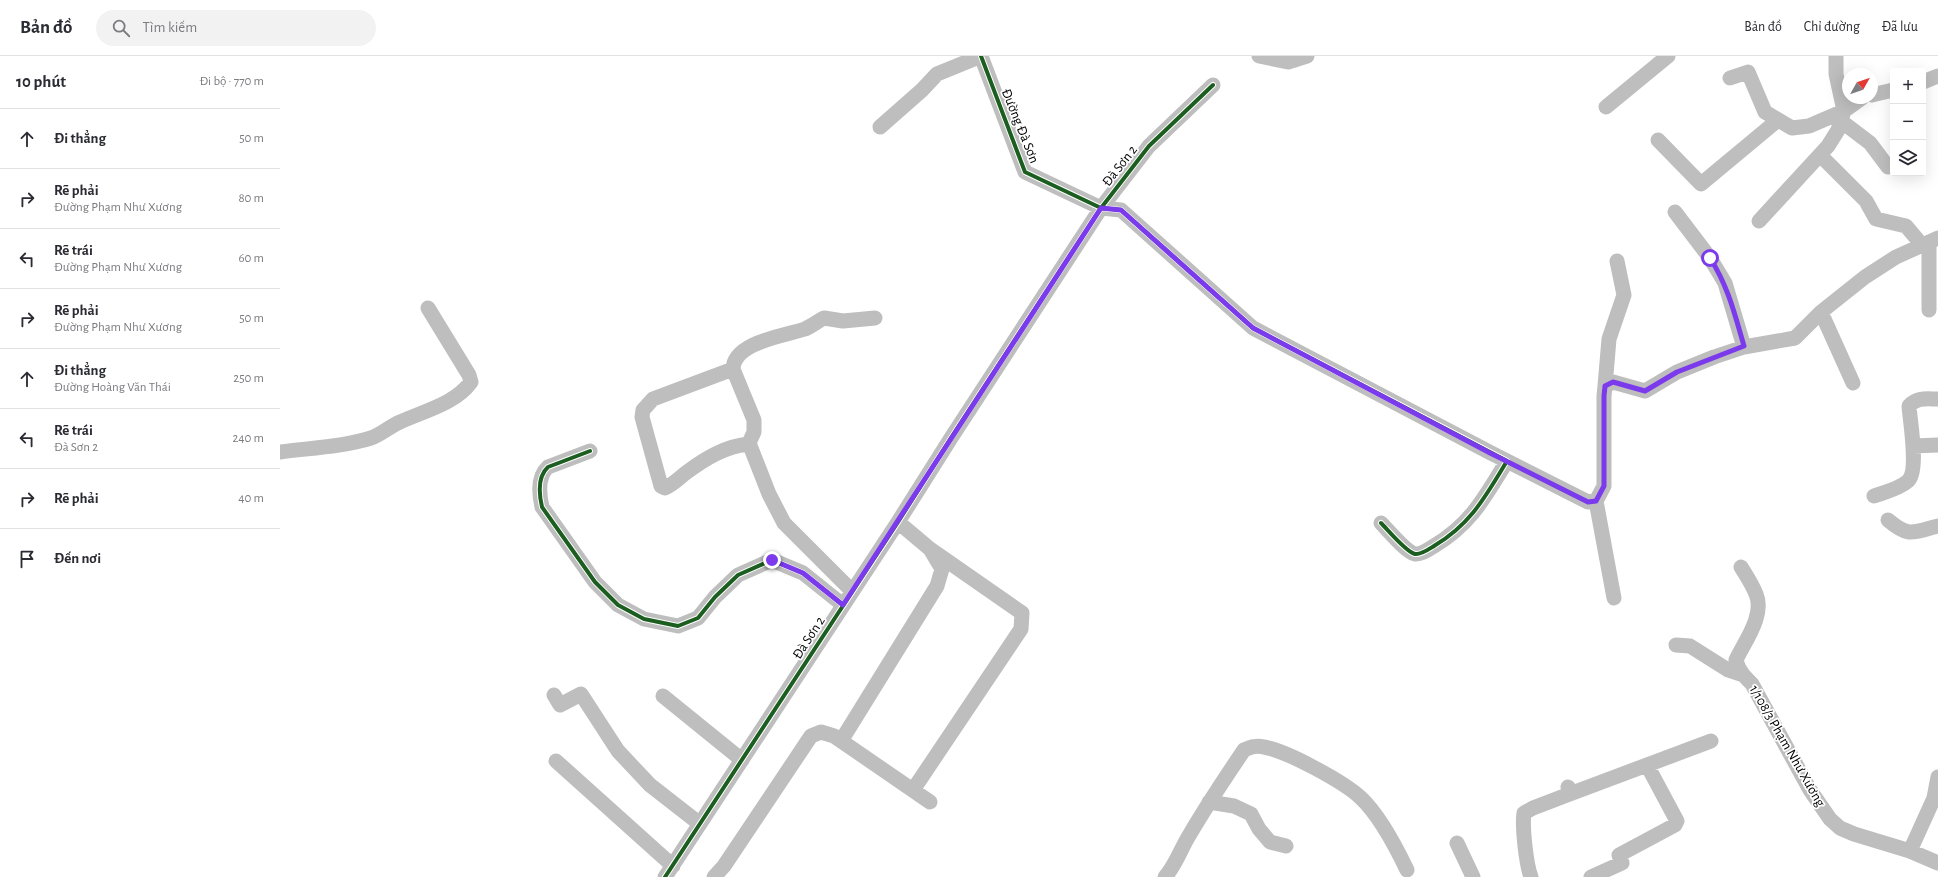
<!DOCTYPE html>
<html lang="vi">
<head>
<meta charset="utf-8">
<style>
  :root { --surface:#fff; --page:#f2f2f3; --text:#2b2b33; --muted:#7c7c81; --line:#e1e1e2 }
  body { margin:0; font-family:"Alegreya Sans",sans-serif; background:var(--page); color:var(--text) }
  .controls { position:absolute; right:12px; top:12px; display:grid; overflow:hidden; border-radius:4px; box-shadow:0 4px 16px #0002 }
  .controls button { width:36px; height:36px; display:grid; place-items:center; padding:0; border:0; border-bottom:1px solid var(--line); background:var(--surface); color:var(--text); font:20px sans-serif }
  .compass { position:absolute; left:1562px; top:12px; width:36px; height:36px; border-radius:50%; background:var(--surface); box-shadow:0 4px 16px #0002; rotate:50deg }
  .stop { position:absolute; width:12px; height:12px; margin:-9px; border:3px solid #7c3aed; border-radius:50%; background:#fff }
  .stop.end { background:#7c3aed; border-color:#fff; box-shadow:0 1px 4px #0008 }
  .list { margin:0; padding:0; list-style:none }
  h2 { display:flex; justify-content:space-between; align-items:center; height:52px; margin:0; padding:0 16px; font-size:17px }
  h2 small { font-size:13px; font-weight:400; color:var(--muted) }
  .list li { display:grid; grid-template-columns:26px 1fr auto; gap:12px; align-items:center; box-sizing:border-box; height:60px; padding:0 16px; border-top:1px solid var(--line) }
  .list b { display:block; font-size:15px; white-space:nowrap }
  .list p { margin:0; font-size:13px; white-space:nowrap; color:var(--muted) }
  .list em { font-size:13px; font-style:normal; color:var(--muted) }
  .icon { flex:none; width:22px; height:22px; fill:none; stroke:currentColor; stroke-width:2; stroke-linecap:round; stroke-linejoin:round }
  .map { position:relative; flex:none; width:1658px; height:821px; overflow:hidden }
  header { display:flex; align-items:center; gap:24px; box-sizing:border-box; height:56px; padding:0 20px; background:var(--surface); border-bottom:1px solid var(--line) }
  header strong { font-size:19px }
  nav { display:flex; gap:22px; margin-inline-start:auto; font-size:14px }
  .search { width:280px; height:36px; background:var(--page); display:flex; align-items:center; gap:10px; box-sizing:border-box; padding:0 14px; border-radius:22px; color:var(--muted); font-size:15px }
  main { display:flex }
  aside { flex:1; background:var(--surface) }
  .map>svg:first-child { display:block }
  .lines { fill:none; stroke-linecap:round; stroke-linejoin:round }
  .minor { stroke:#bebebe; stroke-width:15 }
  .cycleway-casing { stroke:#fff; stroke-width:6 }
  .cycleway { stroke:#1b5e20; stroke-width:4 }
  .route { stroke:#7c3aed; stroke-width:5 }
  .labels { text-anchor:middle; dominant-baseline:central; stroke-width:3.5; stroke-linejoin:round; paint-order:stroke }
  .street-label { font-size:14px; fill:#000; stroke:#fff }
</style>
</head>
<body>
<header>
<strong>Bản đồ</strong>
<div class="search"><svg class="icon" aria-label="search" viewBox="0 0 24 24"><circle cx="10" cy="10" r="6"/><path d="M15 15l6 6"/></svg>Tìm kiếm</div>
<nav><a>Bản đồ</a><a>Chỉ đường</a><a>Đã lưu</a></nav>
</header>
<main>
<aside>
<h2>10 phút<small>Đi bộ · 770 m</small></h2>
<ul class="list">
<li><svg class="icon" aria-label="ahead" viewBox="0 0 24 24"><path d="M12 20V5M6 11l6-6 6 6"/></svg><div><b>Đi thẳng</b></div><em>50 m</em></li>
<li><svg class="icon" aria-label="right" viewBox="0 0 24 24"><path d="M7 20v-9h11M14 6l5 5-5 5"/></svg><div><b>Rẽ phải</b><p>Đường Phạm Như Xương</p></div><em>80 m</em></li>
<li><svg class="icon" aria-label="left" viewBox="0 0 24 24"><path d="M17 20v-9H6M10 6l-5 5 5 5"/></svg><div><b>Rẽ trái</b><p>Đường Phạm Như Xương</p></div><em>60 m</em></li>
<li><svg class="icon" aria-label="right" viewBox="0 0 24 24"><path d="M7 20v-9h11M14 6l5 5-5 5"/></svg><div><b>Rẽ phải</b><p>Đường Phạm Như Xương</p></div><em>50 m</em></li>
<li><svg class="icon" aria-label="ahead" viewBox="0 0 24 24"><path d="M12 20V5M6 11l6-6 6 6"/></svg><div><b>Đi thẳng</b><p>Đường Hoàng Văn Thái</p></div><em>250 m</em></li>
<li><svg class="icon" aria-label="left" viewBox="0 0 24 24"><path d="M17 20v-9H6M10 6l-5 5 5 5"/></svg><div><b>Rẽ trái</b><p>Đà Sơn 2</p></div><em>240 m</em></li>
<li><svg class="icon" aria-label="right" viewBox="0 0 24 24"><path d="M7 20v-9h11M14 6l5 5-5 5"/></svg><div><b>Rẽ phải</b></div><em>40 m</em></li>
<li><svg class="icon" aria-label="arrive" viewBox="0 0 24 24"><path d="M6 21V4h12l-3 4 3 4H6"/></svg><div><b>Đến nơi</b></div></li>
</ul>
</aside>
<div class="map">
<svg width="1658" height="821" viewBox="0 0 1658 821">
  <rect width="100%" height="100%" fill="#fff"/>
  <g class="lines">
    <path class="minor" d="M 701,0 L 745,116 L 821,152 L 841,154 L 973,272 L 1211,397 L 1308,446 L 1316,445 L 1324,430 L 1324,340 L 1325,330 L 1333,326 L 1365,335 L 1397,316 L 1434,301 L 1464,291 L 1515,282 L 1541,256 L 1585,221 L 1616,201 L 1658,182
      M 979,0 L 1008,6 L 1027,0
      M 1450,22 L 1468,16 L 1485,56 L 1512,72 L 1529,70 L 1564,55 L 1582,42
      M 1643,26 L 1658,20
      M 1592,39 L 1613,34
      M 1326,51 L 1388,0
      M 1561,65 L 1590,87 L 1608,111
      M 600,71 L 642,34 L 657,18 L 701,0
      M 1378,84 L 1421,128 L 1498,64
      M 1540,99 L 1586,145 L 1596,163 L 1626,170 L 1642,189
      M 1395,156 L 1430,202 L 1445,227 L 1464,291
      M 1479,165 L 1548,90 L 1558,74 L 1564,55 L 1556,18 L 1556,0
      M 1649,186 L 1649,254
      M 1541,256 L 1573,327
      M 453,313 L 373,343 L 363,354 L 362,361 L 381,430 L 385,432 C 394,428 400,421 407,416 C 426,402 446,390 469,388
      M 1325,330 L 1329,283 L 1344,239 L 1337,205
      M 1633,390 L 1658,389
      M 310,395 L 268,411 C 257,421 259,438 262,451 L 315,526 L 338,549 L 364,563 L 398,570 L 418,562 L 435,541 L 458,519 L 492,504 L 523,517 L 563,549
      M 0,396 C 30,392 62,391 91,382 C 101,379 110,370 120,366 C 144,355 175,348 191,326 L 189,319 L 148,252
      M 1594,440 C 1605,436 1619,433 1628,425 C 1639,415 1630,365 1629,350 C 1637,341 1646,343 1658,343
      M 1316,445 L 1334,542
      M 1608,464 C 1629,482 1633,476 1658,470
      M 1101,467 C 1108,474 1126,496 1135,498 C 1141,499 1149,493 1154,490 C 1191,468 1205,441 1227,405
      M 1461,511 C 1466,519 1472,528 1476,538 C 1485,559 1465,585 1456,604 C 1458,614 1465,621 1472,628 L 1530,734 L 1550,763 L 1560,772 L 1574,778 L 1630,795 L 1658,807
      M 572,535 L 504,467 L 489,438 L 469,387 L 474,376 L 474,364 L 453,313 C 454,286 504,280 525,273 C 532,270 538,265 544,262 L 563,265 L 595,262
      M 1396,589 L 1410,590 L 1448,614 L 1463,619
      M 274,639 L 280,649 L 301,638 L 338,695 L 370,729 L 420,768
      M 383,640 L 462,704
      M 561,685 L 657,530 L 662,513 L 650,493 L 618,466
      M 276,705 L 393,810
      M 633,734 L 741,573 L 742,557 L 650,493
      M 1287,739 L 1431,685
      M 929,746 L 954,750 L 971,758 L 979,773 L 990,786 L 1006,790
      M 1177,787 L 1193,821
      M 1630,795 L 1654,742 L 1658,721
      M 385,821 L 618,466 L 671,382 L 821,152 L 869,90 L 933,29
      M 434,821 L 444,810 L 531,680 L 541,676 L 554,680 L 650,746
      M 885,821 C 896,809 901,792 910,778 C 927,749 945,722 964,694 C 971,691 976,689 984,691 C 1007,695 1064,726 1081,742 C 1100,760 1116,791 1127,814
      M 1251,821 C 1246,808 1242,770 1244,757 L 1253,752 L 1287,739 L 1290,734 L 1288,731
      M 1311,821 L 1342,807 L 1339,799 L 1395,769 L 1397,765 L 1367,709"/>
    <g class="cycleway-casing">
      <path id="cycleway" d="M 701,0 L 745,116 L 821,152 L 841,154 L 973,272 L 1227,405 C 1205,441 1191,468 1154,490 C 1149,493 1141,499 1135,498 C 1126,496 1108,474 1101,467
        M 310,395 L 268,411 C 257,421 259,438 262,451 L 315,526 L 338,549 L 364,563 L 398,570 L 418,562 L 435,541 L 458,519 L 492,504 L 523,517 L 563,549
        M 385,821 L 618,466 L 671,382 L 821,152 L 869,90 L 933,29"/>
    </g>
    <use href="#cycleway" class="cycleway"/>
  </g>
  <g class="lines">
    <path class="route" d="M 492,504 L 523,517 L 563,549 L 821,152 L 841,154 L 973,272 L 1210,397 L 1308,446 L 1316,445 L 1324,430 L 1324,340 L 1325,330 L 1333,326 L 1365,335 L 1397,316 L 1464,290 C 1455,259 1448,230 1430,202"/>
  </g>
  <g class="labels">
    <g class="street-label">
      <text transform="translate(740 70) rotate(68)">Đường Đà Sơn</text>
      <text transform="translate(840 110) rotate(-52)">Đà Sơn 2</text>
      <text transform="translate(529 582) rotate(-57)">Đà Sơn 2</text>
      <text transform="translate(1507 690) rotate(60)">1/108/3 Phạm Như Xương</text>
    </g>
  </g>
</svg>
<div class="controls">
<button>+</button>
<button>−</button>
<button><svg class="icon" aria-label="layers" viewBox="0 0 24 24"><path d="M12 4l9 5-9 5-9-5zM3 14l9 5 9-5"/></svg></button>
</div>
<svg class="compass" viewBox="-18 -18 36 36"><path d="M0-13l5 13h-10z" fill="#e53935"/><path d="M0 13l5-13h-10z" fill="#7c7c81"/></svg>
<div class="stop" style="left:1430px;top:202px"></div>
<div class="stop end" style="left:492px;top:504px"></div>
</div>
</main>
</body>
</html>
